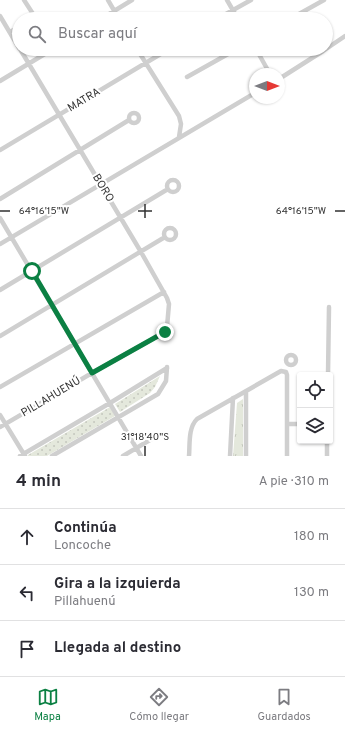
<!DOCTYPE html>
<html lang="es">
<head>
<meta charset="utf-8">
<style>
  :root { --surface:#fff; --page:#f2f2f3; --text:#2b2b33; --muted:#7c7c81; --line:#e1e1e2; --accent:#0b8043 }
  body { margin:0; font-family:Overpass,sans-serif; background:var(--page); color:var(--text) }
  .controls { position:absolute; right:12px; bottom:12px; display:grid; overflow:hidden; border-radius:4px; box-shadow:0 1px 3px #0004 }
  .controls button { width:36px; height:36px; display:grid; place-items:center; padding:0; border:0; border-bottom:1px solid var(--line); background:var(--surface); color:var(--text); font:20px sans-serif }
  .compass { position:absolute; left:249px; top:68px; width:36px; height:36px; border-radius:50%; background:var(--surface); box-shadow:0 1px 3px #0004; rotate:90deg }
  .stop { position:absolute; width:12px; height:12px; margin:-9px; border:3px solid #0b8043; border-radius:50%; background:#fff }
  .stop.end { background:#0b8043; border-color:#fff; box-shadow:0 1px 4px #0008 }
  .list { margin:0; padding:0; list-style:none }
  h2 { display:flex; justify-content:space-between; align-items:center; height:52px; margin:0; padding:0 16px; font-size:17px }
  h2 small { font-size:13px; font-weight:400; color:var(--muted) }
  .list li { display:grid; grid-template-columns:26px 1fr auto; gap:12px; align-items:center; box-sizing:border-box; height:56px; padding:0 16px; border-top:1px solid var(--line) }
  .list b { display:block; font-size:15px; white-space:nowrap }
  .list p { margin:0; font-size:13px; white-space:nowrap; color:var(--muted) }
  .list em { font-size:13px; font-style:normal; color:var(--muted) }
  .icon { flex:none; width:22px; height:22px; fill:none; stroke:currentColor; stroke-width:2; stroke-linecap:round; stroke-linejoin:round }
  .map { position:relative; flex:none; width:345px; height:456px; overflow:hidden }
  .search { position:absolute; background:var(--surface); box-shadow:0 1px 3px #0004; left:12px; right:12px; top:12px; height:44px; display:flex; align-items:center; gap:10px; box-sizing:border-box; padding:0 14px; border-radius:22px; color:var(--muted); font-size:15px }
  .sheet { height:220px; background:var(--surface) }
  nav { display:flex; justify-content:space-around; align-items:center; box-sizing:border-box; height:56px; border-top:1px solid var(--line); background:var(--surface); font-size:11px; color:var(--muted) }
  nav a { display:grid; justify-items:center; gap:2px }
  nav .on { color:var(--accent) }
  .map>svg:first-child { display:block }
  .grass { fill:url(#grass-dots) }
  .park { fill:url(#park-tufts) }
  .lines { fill:none; stroke-linecap:round; stroke-linejoin:round }
  .minor { stroke:#cfcfcf; stroke-width:4.5 }
  .route { stroke:#0b8043; stroke-width:5 }
  .ticks { fill:none; stroke:#323232; stroke-width:1.5 }
  .labels { text-anchor:middle; dominant-baseline:central; stroke-width:4; stroke-linejoin:round; paint-order:stroke }
  .street-label { font-size:11px; fill:#323232; stroke:#fff }
  .ticks-label { font-size:10px; text-anchor:middle; fill:#323232; stroke:#fff; stroke-width:4; stroke-linejoin:round; paint-order:stroke }
</style>
</head>
<body>
<div class="map">
<svg width="345" height="456" viewBox="0 0 345 456">
  <defs>
    <pattern id="grass-dots" width="8" height="8" patternUnits="userSpaceOnUse"><rect width="8" height="8" fill="#e4e8dc"/><path d="M2 2h.1M6 6h.1" fill="none" stroke="#c4c7bd" stroke-width="1.8" stroke-linecap="round"/></pattern>
    <pattern id="park-tufts" width="24" height="20" patternUnits="userSpaceOnUse"><rect width="24" height="20" fill="#e4e8dc"/><path d="M3 7l-1-3M5 7V3M7 7l1-3M15 17l-1-3M17 17v-4M19 17l1-3" fill="none" stroke="#c4c7bd"/></pattern>
  </defs>
  <rect width="100%" height="100%" fill="#fff"/>
  <path class="grass" d="M 160,376 L 155,387 L 150,393 L 120,412 L 115,404 Z
    M 110,407 L 115,416 L 47,456 L 28,456 L 28,455 Z"/>
  <path class="park" d="M 243,399 L 243,456 L 233,456 L 237,403 Z"/>
  <g class="lines">
    <path class="minor" d="M 24,0 L 35,17 L 31,19
      M 108,0 L 119,19
      M 227,0 L 238,19
      M 0,16 L 19,48
      M 101,19 L 132,0
      M 217,19 L 251,0
      M 290,19 L 324,0
      M 10,32 L 19,27
      M 137,49 L 179,116 L 181,124 L 179,137
      M 256,49 L 270,74
      M 187,77 L 237,49
      M 279,79 L 323,51 L 345,36
      M 0,81 L 53,49
      M129 118a5 5 0 1 1 10 0a5 5 0 1 1-10 0Z
      M 0,150 L 169,49
      M167 186a6 6 0 1 1 12 0a6 6 0 1 1-12 0Z
      M 0,199 L 129,120
      M 0,218 L 141,456
      M164 234a6 6 0 1 1 12 0a6 6 0 1 1-12 0Z
      M 0,244 L 255,93
      M 0,290 L 168,189
      M 0,336 L 165,237
      M286 360a5 5 0 1 1 10 0a5 5 0 1 1-10 0Z
      M 328,375 L 329,307
      M 0,387 L 164,292
      M 0,415 L 25,456
      M 287,424 L 300,424
      M 0,427 L 92,373 L 165,332 L 167,327 L 169,304 L 167,298 L 141,252 L 20,49
      M 20,456 L 110,403 L 167,368
      M 52,456 L 158,394 L 166,381 L 167,367
      M 123,456 L 160,434
      M 189,456 C 190,444 188,428 197,419 L 281,371 L 286,372 L 287,375 L 287,456
      M 230,456 L 233,398
      M 246,456 L 246,391
      M 327,456 L 327,441"/>
  </g>
  <g class="lines">
    <path class="route" d="M 32,271 L 92,373 L 165,332"/>
  </g>
  <path class="ticks" d="M 145,204 L 145,218M 0,211 L 10,211M 138,211 L 152,211M 335,211 L 345,211M 145,446 L 145,456"/>
  <g class="labels">
    <g class="street-label">
      <text transform="translate(84 100) rotate(-31)">MATRA</text>
      <text transform="translate(103 188) rotate(59)">BORO</text>
      <text transform="translate(51 397) rotate(-31)">PILLAHUENÚ</text>
    </g>
  </g>
  <g class="ticks-label">
    <text x="301" y="214">64°16'15"W</text>
    <text x="44" y="214">64°16'15"W</text>
    <text x="145" y="440">31°18'40"S</text>
  </g>
</svg>
<div class="controls">
<button><svg class="icon" aria-label="locate" viewBox="0 0 24 24"><circle cx="12" cy="12" r="6"/><path d="M12 2v4M12 18v4M2 12h4M18 12h4"/></svg></button>
<button><svg class="icon" aria-label="layers" viewBox="0 0 24 24"><path d="M12 4l9 5-9 5-9-5zM3 14l9 5 9-5"/></svg></button>
</div>
<svg class="compass" viewBox="-18 -18 36 36"><path d="M0-13l5 13h-10z" fill="#e53935"/><path d="M0 13l5-13h-10z" fill="#7c7c81"/></svg>
<div class="stop" style="left:32px;top:271px"></div>
<div class="stop end" style="left:165px;top:332px"></div>
<div class="search"><svg class="icon" aria-label="search" viewBox="0 0 24 24"><circle cx="10" cy="10" r="6"/><path d="M15 15l6 6"/></svg>Buscar aquí</div>
</div>
<section class="sheet">
<h2>4 min<small>A pie · 310 m</small></h2>
<ul class="list">
<li><svg class="icon" aria-label="ahead" viewBox="0 0 24 24"><path d="M12 20V5M6 11l6-6 6 6"/></svg><div><b>Continúa</b><p>Loncoche</p></div><em>180 m</em></li>
<li><svg class="icon" aria-label="left" viewBox="0 0 24 24"><path d="M17 20v-9H6M10 6l-5 5 5 5"/></svg><div><b>Gira a la izquierda</b><p>Pillahuenú</p></div><em>130 m</em></li>
<li><svg class="icon" aria-label="arrive" viewBox="0 0 24 24"><path d="M6 21V4h12l-3 4 3 4H6"/></svg><div><b>Llegada al destino</b></div></li>
</ul>
</section>
<nav>
<a class="on"><svg class="icon" aria-label="map" viewBox="0 0 24 24"><path d="M3 6l6-2 6 2 6-2v14l-6 2-6-2-6 2zM9 4v14M15 6v14"/></svg>Mapa</a>
<a><svg class="icon" aria-label="directions" viewBox="0 0 24 24"><path d="M12 3l9 9-9 9-9-9zM9 14v-3h6M13 9l2 2-2 2"/></svg>Cómo llegar</a>
<a><svg class="icon" aria-label="saved" viewBox="0 0 24 24"><path d="M7 4h10v16l-5-4-5 4z"/></svg>Guardados</a>
</nav>
</body>
</html>
